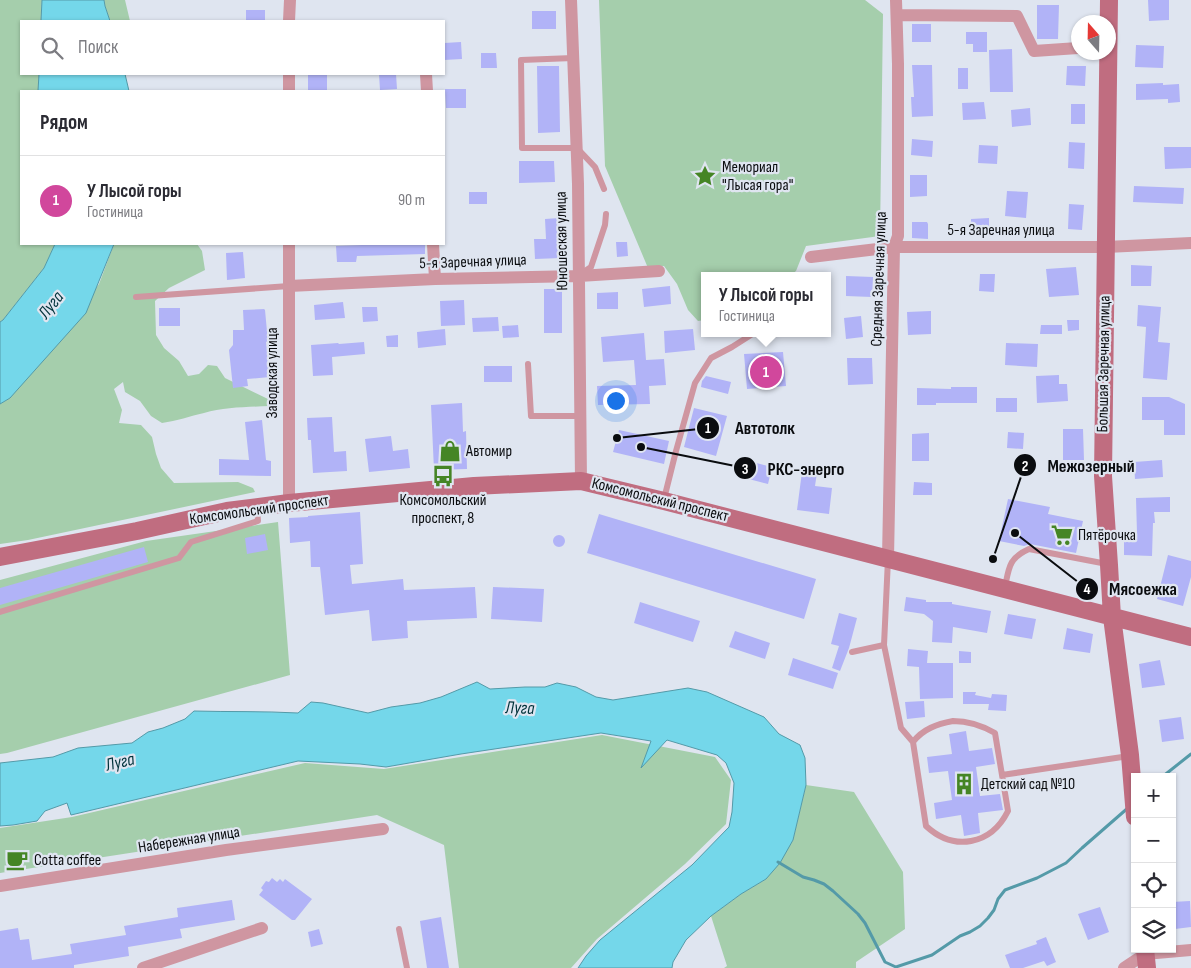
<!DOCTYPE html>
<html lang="ru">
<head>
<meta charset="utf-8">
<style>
  :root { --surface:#fff; --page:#f2f2f3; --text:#2b2b33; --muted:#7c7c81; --line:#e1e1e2; --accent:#458525 }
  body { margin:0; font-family:"Sofia Sans Condensed",sans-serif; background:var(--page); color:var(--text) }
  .controls { position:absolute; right:15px; bottom:15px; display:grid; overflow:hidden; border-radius:0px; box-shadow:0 1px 4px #0004 }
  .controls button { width:45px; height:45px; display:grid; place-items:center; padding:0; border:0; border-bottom:1px solid var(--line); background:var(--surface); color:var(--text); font:25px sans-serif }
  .compass { position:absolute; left:1071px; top:15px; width:45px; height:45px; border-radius:50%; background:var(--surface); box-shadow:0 1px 4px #0004; rotate:340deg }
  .you { position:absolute; left:615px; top:400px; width:18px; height:18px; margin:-12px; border:4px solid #fff; border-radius:50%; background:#1a73e8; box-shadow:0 0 0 8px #1a73e833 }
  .badge { display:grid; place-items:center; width:32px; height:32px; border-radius:50%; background:var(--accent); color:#fff; font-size:16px; font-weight:700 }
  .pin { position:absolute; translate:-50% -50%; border:2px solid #fff; box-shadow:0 1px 5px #0006 }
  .popup { position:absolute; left:701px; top:272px; width:130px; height:65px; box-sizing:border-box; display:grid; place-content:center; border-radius:0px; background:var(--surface); filter:drop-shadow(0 1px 4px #0005); font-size:16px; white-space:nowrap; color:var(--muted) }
  .popup b { font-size:19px; color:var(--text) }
  .popup::after { content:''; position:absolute; left:50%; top:100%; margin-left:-10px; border:10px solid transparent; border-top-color:var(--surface) }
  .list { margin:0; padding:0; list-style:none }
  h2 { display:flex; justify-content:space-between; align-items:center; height:65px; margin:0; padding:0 20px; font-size:21px }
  h2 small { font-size:16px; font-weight:400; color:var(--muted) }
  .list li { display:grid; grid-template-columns:32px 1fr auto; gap:15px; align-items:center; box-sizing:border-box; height:90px; padding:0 20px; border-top:1px solid var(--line) }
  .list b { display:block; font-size:19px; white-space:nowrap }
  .list p { margin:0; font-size:16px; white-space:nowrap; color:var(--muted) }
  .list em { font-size:16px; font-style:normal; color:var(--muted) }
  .icon { flex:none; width:28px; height:28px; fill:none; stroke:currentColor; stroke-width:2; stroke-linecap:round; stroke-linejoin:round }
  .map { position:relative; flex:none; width:1191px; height:968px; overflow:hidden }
  .search { position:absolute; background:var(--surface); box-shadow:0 1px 4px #0004; left:20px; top:20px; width:425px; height:55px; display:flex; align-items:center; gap:12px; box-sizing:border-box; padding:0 18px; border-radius:0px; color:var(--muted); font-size:19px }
  .panel { position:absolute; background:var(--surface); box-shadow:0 1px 4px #0004; left:20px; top:90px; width:425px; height:155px; border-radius:0px }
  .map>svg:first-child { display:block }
  .green { fill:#a5ceac }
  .water { fill:#74d7ea; stroke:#549aa8 }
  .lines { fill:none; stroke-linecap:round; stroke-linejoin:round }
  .stream { stroke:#549aa8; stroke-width:3 }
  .building { fill:#b1b3f7 }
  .lane { stroke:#cf96a1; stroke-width:6 }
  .street { stroke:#cf96a1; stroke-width:12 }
  .secondary { stroke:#c06d80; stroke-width:18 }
  .labels { text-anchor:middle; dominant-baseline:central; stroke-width:4.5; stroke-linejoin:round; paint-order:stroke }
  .poi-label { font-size:16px; fill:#0a0c0f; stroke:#dfe5f0; text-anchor:start }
  .street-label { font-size:16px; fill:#0a0c0f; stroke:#dfe5f0 }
  .water-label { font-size:18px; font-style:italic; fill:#00323a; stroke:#dfe5f0 }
  .leader { fill:none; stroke:#0a0c0f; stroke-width:2 }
  .callout-dot { fill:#0a0c0f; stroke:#dfe5f0; stroke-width:2 }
  .mark-label { font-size:15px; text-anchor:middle; font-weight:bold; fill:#fff }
  .callout-label { font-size:18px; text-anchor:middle; font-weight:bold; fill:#0a0c0f; stroke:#dfe5f0; stroke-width:4.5; stroke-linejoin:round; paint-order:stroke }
</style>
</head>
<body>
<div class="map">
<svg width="1191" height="968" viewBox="0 0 1191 968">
  <rect width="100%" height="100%" fill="#dfe5f0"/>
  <path class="green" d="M 0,0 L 42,0 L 41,21 L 21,21 L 21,74 L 39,74 L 38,91 L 21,91 L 21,244 L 55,244 L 44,268 L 3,320 L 0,322 Z
    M 104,0 L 125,0 L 130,21 L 110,21 L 105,6 Z
    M 599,0 L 865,0 L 883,14 L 880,236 L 806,246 L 796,271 L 789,276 L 705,276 L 705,320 L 698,321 L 688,310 L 677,284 L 664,266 L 648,268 L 605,166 Z
    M 114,244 L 197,244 L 202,251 L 205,270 L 169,288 L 155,301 L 156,335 L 164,348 L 179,361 L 188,376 L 199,374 L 208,365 L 217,366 L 225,378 L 268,399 L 270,406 C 248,407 225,407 204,413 C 190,416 177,421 162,423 L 151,416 L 140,401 L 125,392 L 123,382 L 114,389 L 122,410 L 119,423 L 141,425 L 152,437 L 156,454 L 161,468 L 174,483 L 238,482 L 253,488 L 255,492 L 28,540 L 0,544 L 0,404 L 10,398 L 99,284 Z
    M 278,522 L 290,675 L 7,753 L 0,754 L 0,580 L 146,541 Z
    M 602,735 L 715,757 L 731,780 L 726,824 L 685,864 L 597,939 L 571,968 L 459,968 L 444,845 L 377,815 L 0,873 L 0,828 L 72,817 L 305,763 L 384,769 Z
    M 806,785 L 854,792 L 903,872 L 905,929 L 856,962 L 856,968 L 724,968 L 727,966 L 711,916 L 741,894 L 766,879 L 793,840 Z"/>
  <path class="water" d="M 42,0 L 104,0 L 105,6 L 110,21 L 41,21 Z
    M 39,74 L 125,74 L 129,91 L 38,91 Z
    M 55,244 L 114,244 L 86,313 L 10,398 L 0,404 L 0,322 L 3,320 L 44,268 Z
    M 477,682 L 490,689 L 525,687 L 545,687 L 557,683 L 576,687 L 596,697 L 613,700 L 688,688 L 707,692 L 764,717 L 779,734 L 800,745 L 805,758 L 806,785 L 793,840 L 780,863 L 766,879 L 741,894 L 711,916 L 686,940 L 673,962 L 672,968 L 578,968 L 586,956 L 600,940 L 692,865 L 729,827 L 732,812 L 734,783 L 726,763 L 717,755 L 667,740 L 641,768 L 651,741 L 601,733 L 461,754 L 386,767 L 360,764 L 298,761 L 71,815 L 67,803 L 45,811 L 37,821 L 13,825 L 0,826 L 0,763 L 53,757 L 78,748 L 132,743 L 148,732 L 163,728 L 185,719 L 194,711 C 229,712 263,711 298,713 L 311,702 L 323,703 L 368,713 L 391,707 L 420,703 L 441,697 Z"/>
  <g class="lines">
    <path class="stream" d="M 1162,777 L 1191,754
      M 778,862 L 803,877 L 814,880 L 824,884 L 833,891 L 858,914 L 865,923 L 885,962 L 896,967 L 932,955 L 960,936 L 970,932 L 980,926 L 988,918 L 994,910 L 998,899 L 1005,890 L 1037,878 L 1066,863 L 1082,848 L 1129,807"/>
  </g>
  <path class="building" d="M 1148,0 L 1169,0 L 1169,20 L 1149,21 Z
    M 1037,5 L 1059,5 L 1058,39 L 1037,39 Z
    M 246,10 L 265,10 L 265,21 L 246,21 Z
    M 532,11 L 556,11 L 556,29 L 532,29 Z
    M 912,24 L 931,24 L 931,42 L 912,42 Z
    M 966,32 L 987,32 L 987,52 L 973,52 L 973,44 L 966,44 Z
    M 461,42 L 462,59 L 444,60 L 444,43 Z
    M 1136,45 L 1164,46 L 1163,68 L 1135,67 Z
    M 1012,49 L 1013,92 L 990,92 L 989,50 Z
    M 481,53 L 496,53 L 497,68 L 481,68 Z
    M 912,65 L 932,65 L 933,116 L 912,117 L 911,97 L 914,97 Z
    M 537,66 L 559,66 L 560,132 L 538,133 Z
    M 1067,66 L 1086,66 L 1085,86 L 1066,85 Z
    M 958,68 L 968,68 L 968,89 L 958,89 Z
    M 308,74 L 327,74 L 327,91 L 308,91 Z
    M 379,74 L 396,74 L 397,89 L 380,90 Z
    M 1163,83 L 1163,85 L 1179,84 L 1180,102 L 1168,103 L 1168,99 L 1136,100 L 1136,84 Z
    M 445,89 L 466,89 L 466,108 L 446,108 Z
    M 984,102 L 986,119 L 963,120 L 962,103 Z
    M 1071,104 L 1085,104 L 1085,124 L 1071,124 Z
    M 1030,108 L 1031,125 L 1012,127 L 1011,110 Z
    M 912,139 L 933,141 L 932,157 L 911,155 Z
    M 1069,142 L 1085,143 L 1084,169 L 1068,168 Z
    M 979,145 L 998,146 L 997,164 L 978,163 Z
    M 1164,147 L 1191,147 L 1191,168 L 1165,169 Z
    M 519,161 L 554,161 L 555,182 L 519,183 Z
    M 910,175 L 927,175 L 927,196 L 910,197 Z
    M 1134,186 L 1184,188 L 1183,204 L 1133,202 Z
    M 1007,191 L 1028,192 L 1026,218 L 1005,216 Z
    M 469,192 L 487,192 L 487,204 L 469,204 Z
    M 1069,204 L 1084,205 L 1082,230 L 1068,229 Z
    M 560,218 L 562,258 L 561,257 L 561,258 L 535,259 L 534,239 L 546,239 L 545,219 Z
    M 989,218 L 989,235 L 971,235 L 971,219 Z
    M 912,222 L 927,222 L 927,224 L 928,222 L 928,239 L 912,238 Z
    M 616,242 L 627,242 L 628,256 L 617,257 Z
    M 362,244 L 425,244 L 425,254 L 357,256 L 356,262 L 337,262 L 336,246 L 362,245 Z
    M 243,252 L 245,278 L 227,280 L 226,253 Z
    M 1131,265 L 1152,266 L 1151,286 L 1131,286 Z
    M 1076,267 L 1079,295 L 1049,297 L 1046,269 Z
    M 980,274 L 995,274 L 994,292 L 979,291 Z
    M 846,276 L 873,277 L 872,297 L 846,296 Z
    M 670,286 L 671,304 L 644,307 L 642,289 Z
    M 544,289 L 562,289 L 562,333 L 544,333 Z
    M 618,292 L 618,309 L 597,309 L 597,293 Z
    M 464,300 L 465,325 L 441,326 L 440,301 Z
    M 343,302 L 345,318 L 315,320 L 314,305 Z
    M 1138,305 L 1161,307 L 1158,342 L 1170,343 L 1167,380 L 1143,378 L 1146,327 L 1137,326 Z
    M 362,307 L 377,307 L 378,321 L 363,322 Z
    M 159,308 L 180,308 L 180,326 L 159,326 Z
    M 265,309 L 264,310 L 265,310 L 268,342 L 266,342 L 270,377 L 247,379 L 248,386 L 233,388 L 229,350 L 233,345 L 233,330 L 244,330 L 243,310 Z
    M 931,311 L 931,334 L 908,335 L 907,312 Z
    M 861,316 L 863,337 L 846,339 L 844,318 Z
    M 498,317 L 499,331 L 473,332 L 472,318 Z
    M 1067,320 L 1079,320 L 1079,330 L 1068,331 Z
    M 518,325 L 519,337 L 503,338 L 502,326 Z
    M 1041,325 L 1062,325 L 1062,334 L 1040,334 Z
    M 445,329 L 446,345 L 418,348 L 417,332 Z
    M 693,329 L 695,350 L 665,353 L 664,331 Z
    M 644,333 L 646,360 L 664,359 L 666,385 L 649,386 L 650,404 L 598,405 L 597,386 L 636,385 L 634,360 L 603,362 L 601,337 Z
    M 398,335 L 398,347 L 387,347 L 386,336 Z
    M 364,342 L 365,354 L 332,357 L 333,375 L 313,376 L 311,345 L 338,343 L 339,344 Z
    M 1006,343 L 1038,344 L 1037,367 L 1005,365 Z
    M 783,352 L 786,386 L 747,389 L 744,354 Z
    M 847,358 L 872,358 L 873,384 L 848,385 Z
    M 484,366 L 512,366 L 512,382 L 484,382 Z
    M 1059,375 L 1059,384 L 1067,384 L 1068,401 L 1037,403 L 1036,376 Z
    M 706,376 L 731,382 L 728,394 L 701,387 L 702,381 Z
    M 951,387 L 977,387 L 977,403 L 936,403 L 936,405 L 917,405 L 917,388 L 951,389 Z
    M 1142,397 L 1169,397 L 1185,404 L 1185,435 L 1164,435 L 1164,420 L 1142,420 Z
    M 996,398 L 1017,398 L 1017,412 L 996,412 Z
    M 462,403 L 463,432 L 466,431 L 467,469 L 434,470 L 431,405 Z
    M 694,408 L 727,416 L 716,456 L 684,447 Z
    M 332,417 L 334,452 L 346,451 L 347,471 L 313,473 L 311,440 L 308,440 L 307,418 Z
    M 262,420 L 266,460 L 271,461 L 271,476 L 219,475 L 219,459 L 249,460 L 245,422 Z
    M 1063,429 L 1083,429 L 1084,460 L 1063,460 Z
    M 619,430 L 669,441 L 664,464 L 613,452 Z
    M 1008,432 L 1024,433 L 1023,449 L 1007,448 Z
    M 929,433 L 929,461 L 912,461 L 912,434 Z
    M 391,436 L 393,451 L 408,449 L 410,468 L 369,472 L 365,439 Z
    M 745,460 L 772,467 L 768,484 L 741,477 Z
    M 1162,460 L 1163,477 L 1135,479 L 1134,462 Z
    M 803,464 L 818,466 L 815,486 L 832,488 L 829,514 L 797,510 Z
    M 914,482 L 932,483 L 932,495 L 913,495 Z
    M 1170,497 L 1170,512 L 1154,512 L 1155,523 L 1153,523 L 1152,556 L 1124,555 L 1124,542 L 1135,542 L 1135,533 L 1137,533 L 1136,498 Z
    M 1008,499 L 1050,507 L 1048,514 L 1083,521 L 1076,553 L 1030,544 L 1024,546 L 999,541 Z
    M 360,512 L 363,564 L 350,565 L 352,584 L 403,579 L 404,590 L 475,587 L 477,618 L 407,621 L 408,638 L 372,641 L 369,610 L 325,615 L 320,567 L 311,567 L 310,541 L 290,543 L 289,518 L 308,517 L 308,516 Z
    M 599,514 L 816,579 L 804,619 L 587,553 Z
    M 265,534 L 268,550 L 247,554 L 245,538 Z
    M553 541a6 6 0 1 1 12 0a6 6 0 1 1-12 0Z
    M 144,547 L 148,562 L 0,605 L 0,588 Z
    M 1168,555 L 1191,561 L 1191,577 L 1183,606 L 1157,599 Z
    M 493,587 L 544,589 L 542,622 L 491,619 Z
    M 906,597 L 926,600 L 926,602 L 952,602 L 952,604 L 991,611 L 987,633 L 953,627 L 952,643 L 932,642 L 933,621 L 924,614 L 904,611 Z
    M 640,602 L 700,621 L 693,642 L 634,623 Z
    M 839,613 L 857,618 L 849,648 L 840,671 L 832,668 L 839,646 L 831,644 Z
    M 1008,614 L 1036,619 L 1032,639 L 1004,634 Z
    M 1067,628 L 1093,634 L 1090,653 L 1063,649 Z
    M 735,631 L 770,643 L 765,659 L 729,647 Z
    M 908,649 L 928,651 L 927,663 L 953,663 L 953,698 L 920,699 L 919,667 L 907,666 Z
    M 959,651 L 971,652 L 971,663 L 959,663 Z
    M 793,658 L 838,673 L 833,689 L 788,675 Z
    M 1160,660 L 1165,685 L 1142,688 L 1139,664 Z
    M 963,692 L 976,692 L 975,695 L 991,698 L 992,694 L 1007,695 L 1006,711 L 988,710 L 989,704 L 963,704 Z
    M 924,701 L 925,717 L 907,719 L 905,702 Z
    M 1181,717 L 1184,739 L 1162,742 L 1159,720 Z
    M 966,731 L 969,751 L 992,748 L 995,764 L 976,767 L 980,796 L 1000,794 L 1003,810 L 978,813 L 980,833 L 964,836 L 961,815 L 936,819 L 934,803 L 952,800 L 948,771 L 929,773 L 927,757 L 952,754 L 949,734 Z
    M 272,878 L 277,882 L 280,879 L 283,882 L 285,879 L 312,899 L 295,920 L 292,920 L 259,895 L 263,890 L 261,888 L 266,881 L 269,882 Z
    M 232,900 L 235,920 L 180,929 L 182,938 L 128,947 L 129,956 L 74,965 L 74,968 L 0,968 L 0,931 L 18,928 L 20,940 L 29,939 L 32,960 L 72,954 L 70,944 L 126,935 L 124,926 L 178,917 L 177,908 Z
    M 1190,901 L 1191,927 L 1175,929 L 1172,902 Z
    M 1100,907 L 1109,932 L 1088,940 L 1078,914 Z
    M 441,917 L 449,968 L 427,968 L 420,921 Z
    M 319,929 L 323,944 L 311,947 L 308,932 Z
    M 1046,937 L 1056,962 L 1047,966 L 1044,961 L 1023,968 L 1010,968 L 1005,955 L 1037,944 L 1036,941 Z"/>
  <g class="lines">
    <path class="lane" d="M 573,58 L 521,60 L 522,148 L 577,148 L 595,167 L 604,189
      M 582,273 L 591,267 L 605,225 L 606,214
      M 136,297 L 289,286
      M 528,364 L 531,416 L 580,416
      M 664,499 L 676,451 L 695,383 L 711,358 L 732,347 L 754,333
      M 1005,587 C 1009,567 1009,558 1029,549 L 1107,564
      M 0,612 L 179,558 L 191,542 L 258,521 L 257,509
      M 884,645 L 901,728 L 913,742
      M 852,652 L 884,645 L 888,559
      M 953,721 C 969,721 981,725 995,733 L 1008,811 C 991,845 954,852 926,826 L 913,742 C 923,729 937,724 953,721 Z
      M 1002,775 L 1129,756
      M 399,929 L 407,968"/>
    <path class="street" d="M 571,0 L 578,184 L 581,481
      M 897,15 L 1017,16 L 1034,51 L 1078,48
      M 289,21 L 290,0
      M 426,74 L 427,91
      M 289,91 L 289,74
      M 433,244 L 435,279
      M 811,257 L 894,247 L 1106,247 L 1191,243
      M 289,286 L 435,279 L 579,276 L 659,271
      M 289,503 L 289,244
      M 888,558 L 894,247 L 898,236 L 898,64 L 896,0
      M 0,886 L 226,850 L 383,829
      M 143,968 L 262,928
      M 1124,968 L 1145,954 L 1191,950"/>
    <path class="secondary" d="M 1109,0 L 1103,476 L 1109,565 L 1112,617 L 1130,755 L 1135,817
      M 0,557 L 137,531 L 227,511 L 289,503 L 474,486 L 581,481 L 664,501 L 1191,637
      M 1145,949 L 1147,968"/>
  </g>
  <defs>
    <g id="sight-bare" transform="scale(1.725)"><path d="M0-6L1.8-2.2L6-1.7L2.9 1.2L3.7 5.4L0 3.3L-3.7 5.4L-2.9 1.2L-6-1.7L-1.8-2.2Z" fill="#458525" stroke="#dfe5f0" stroke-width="2.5" paint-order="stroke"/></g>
    <g id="shop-bare" transform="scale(1.725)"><path d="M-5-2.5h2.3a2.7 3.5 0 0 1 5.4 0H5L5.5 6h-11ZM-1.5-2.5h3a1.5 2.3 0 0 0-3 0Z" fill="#458525" stroke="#dfe5f0" stroke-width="2.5" paint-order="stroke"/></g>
    <g id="bus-bare" transform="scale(1.725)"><path d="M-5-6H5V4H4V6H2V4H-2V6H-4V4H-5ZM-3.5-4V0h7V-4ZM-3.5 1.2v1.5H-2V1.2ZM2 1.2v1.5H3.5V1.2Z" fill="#458525" stroke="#dfe5f0" stroke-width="2.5" paint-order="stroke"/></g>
    <g id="supermarket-bare" transform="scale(1.725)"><path d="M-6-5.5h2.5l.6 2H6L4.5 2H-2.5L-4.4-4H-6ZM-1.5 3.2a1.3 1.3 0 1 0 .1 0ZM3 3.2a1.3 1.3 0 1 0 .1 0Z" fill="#458525" stroke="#dfe5f0" stroke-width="2.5" paint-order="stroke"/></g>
    <g id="building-bare" transform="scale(1.725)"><path d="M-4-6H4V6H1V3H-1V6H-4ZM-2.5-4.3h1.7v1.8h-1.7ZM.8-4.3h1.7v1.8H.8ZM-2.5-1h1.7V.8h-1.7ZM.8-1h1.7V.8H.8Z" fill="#458525" stroke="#dfe5f0" stroke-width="2.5" paint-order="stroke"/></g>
    <g id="cafe-bare" transform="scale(1.725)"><path d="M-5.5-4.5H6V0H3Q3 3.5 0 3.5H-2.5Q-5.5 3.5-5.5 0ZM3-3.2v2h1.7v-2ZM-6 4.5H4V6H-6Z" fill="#458525" stroke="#dfe5f0" stroke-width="2.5" paint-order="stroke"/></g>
  </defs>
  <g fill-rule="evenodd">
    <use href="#sight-bare" x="705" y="176"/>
    <use href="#shop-bare" x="450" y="451"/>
    <use href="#bus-bare" x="443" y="476"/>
    <use href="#supermarket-bare" x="1062" y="535"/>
    <use href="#building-bare" x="964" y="784"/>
    <use href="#cafe-bare" x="17" y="860"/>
  </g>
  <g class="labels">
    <g class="poi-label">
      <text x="722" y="167">Мемориал<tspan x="722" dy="18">"Лысая гора"</tspan></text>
      <text x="466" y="451">Автомир</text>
      <text x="443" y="500" text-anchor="middle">Комсомольский<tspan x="443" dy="18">проспект, 8</tspan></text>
      <text x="1078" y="535">Пятёрочка</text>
      <text x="981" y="784">Детский сад №10</text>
      <text x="34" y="860">Cotta coffee</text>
    </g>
    <g class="street-label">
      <text x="1001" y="230">5-я Заречная улица</text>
      <text transform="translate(562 241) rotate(-91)">Юношеская улица</text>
      <text transform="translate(473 262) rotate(-2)">5-я Заречная улица</text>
      <text transform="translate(879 279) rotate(-88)">Средняя Заречная улица</text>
      <text transform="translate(1104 364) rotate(-89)">Большая Заречная улица</text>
      <text transform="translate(272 373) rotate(-90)">Заводская улица</text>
      <text transform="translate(660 500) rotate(14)">Комсомольский проспект</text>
      <text transform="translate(259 510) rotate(-8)">Комсомольский проспект</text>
      <text transform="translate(189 840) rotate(-9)">Набережная улица</text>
    </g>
    <g class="water-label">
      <text transform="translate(51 305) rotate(-51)">Луга</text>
      <text transform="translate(520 708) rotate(2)">Луга</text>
      <text transform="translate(120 762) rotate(-13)">Луга</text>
    </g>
  </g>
  <path class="leader" d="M617 438L708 428M993 559L1025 465M641 447L745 468M1015 533L1087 589"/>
  <g class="callout-dot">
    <circle cx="617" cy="438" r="5"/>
    <circle cx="993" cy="559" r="5"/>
    <circle cx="641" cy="447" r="5"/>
    <circle cx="1015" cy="533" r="5"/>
    <circle cx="708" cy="428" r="12"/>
    <circle cx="1025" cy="465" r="12"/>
    <circle cx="745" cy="468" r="12"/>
    <circle cx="1087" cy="589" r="12"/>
  </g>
  <g class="mark-label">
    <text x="708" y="433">1</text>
    <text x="1025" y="471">2</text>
    <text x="745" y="474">3</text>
    <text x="1087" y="594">4</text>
  </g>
  <g class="callout-label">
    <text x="765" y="434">Автотолк</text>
    <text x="1091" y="472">Межозерный</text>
    <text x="806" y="475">РКС-энерго</text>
    <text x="1143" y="595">Мясоежка</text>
  </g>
</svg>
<div class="controls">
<button>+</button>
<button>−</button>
<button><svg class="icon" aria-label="locate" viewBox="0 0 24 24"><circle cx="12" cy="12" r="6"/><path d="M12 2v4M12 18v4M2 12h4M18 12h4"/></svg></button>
<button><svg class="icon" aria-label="layers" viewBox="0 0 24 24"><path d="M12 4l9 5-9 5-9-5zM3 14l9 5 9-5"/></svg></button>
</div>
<svg class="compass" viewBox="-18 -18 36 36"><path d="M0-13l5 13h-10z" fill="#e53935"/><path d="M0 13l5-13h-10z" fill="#7c7c81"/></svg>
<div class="you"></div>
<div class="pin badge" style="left:766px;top:372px;background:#d1479c">1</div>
<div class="popup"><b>У Лысой горы</b>Гостиница</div>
<div class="search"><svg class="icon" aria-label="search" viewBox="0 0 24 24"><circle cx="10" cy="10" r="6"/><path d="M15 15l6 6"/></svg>Поиск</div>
<section class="panel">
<h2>Рядом<small></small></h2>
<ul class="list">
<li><span class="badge" style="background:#d1479c">1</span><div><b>У Лысой горы</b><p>Гостиница</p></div><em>90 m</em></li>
</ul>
</section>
</div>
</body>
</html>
